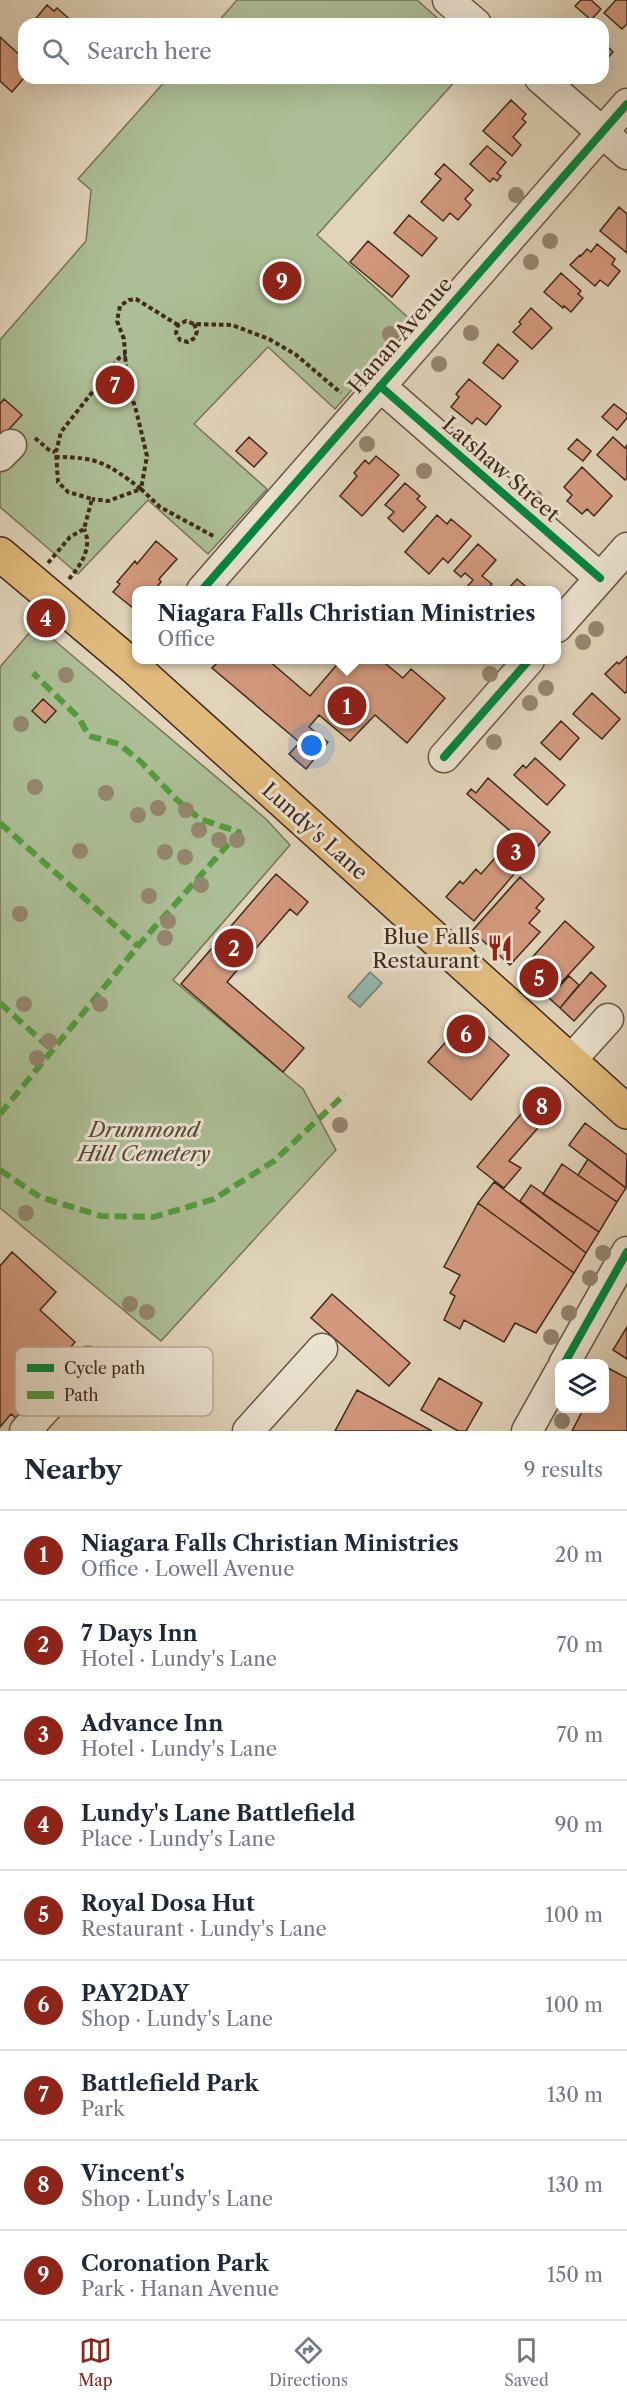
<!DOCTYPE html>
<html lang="en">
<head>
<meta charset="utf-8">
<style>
  :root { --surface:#fff; --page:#f6f6f7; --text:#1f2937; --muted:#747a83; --line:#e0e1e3; --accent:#8f2418 }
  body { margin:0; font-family:"Libre Caslon Text",serif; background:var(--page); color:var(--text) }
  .controls { position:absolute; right:18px; bottom:18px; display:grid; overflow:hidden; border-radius:12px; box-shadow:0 6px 24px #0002 }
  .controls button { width:54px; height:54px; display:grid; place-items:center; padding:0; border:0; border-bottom:2px solid var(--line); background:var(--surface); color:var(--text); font:30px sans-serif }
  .you { position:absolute; left:312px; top:746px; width:21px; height:21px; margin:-15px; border:4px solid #fff; border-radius:50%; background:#1a73e8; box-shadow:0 0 0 9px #1a73e833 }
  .badge { display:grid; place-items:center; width:39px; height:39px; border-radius:50%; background:var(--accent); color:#fff; font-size:20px; font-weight:700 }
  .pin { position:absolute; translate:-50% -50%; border:3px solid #fff; box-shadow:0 2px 6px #0006 }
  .popup { position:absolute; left:132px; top:586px; width:429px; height:78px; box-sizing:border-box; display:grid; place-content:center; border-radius:12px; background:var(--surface); filter:drop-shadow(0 2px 4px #0005); font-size:20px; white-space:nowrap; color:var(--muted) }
  .popup b { font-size:22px; color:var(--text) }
  .popup::after { content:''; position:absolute; left:50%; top:100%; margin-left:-12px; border:12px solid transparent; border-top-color:var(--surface) }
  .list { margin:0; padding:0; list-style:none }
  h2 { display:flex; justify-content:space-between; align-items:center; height:78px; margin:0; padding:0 24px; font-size:26px }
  h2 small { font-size:20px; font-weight:400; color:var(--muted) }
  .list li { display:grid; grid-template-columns:39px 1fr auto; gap:18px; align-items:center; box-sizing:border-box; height:90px; padding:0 24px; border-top:2px solid var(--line) }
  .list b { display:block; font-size:22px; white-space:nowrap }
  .list p { margin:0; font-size:20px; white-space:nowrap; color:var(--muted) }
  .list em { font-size:20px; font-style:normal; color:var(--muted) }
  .icon { flex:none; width:33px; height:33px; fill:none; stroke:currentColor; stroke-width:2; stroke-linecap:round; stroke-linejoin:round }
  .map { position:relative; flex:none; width:627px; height:1431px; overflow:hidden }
  .search { position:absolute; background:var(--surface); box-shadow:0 6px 24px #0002; left:18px; right:18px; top:18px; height:66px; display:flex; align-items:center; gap:15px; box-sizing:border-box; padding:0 21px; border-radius:18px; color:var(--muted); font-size:22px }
  .sheet { height:888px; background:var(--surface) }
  nav { display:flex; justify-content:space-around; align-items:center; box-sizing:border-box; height:84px; border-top:2px solid var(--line); background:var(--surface); font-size:16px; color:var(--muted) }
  nav a { display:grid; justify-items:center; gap:3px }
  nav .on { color:var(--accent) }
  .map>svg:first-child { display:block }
  .green { fill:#acbe95; stroke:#767458; stroke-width:1.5 }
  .water { fill:#94b8b0; stroke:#737f74; stroke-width:1.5 }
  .building { fill:#d3997e; stroke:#41291b; stroke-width:1.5 }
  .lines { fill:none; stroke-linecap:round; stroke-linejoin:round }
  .minor-casing { stroke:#695443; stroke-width:33 }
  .major-casing { stroke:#41291b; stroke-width:36 }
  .path { stroke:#41291b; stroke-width:4; stroke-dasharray:4.5 3; stroke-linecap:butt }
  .minor { stroke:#ece3d2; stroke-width:30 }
  .major { stroke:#e0ba7d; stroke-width:33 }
  .quiet { stroke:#539c3e; stroke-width:6; stroke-dasharray:12 6; stroke-linecap:butt }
  .cycleway-casing { stroke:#ece3d2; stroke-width:11 }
  .cycleway { stroke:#00873e; stroke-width:8 }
  .tree { fill:#958670 }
  .labels { text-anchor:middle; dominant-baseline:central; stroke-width:6; stroke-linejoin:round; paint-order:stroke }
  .street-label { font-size:21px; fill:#41291b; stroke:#ece3d2 }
  .poi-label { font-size:21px; fill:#41291b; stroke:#ece3d2; text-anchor:end }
  .park-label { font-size:21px; font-style:italic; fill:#564733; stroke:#ece3d2 }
  .key { fill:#ece3d2; stroke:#b9ab9b; stroke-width:1.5 }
  .key-label { font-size:16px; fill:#41291b }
</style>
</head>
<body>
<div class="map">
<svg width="627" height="1431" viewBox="0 0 627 1431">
  <rect width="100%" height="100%" fill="#e1d4ba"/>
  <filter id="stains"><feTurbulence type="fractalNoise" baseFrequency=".00333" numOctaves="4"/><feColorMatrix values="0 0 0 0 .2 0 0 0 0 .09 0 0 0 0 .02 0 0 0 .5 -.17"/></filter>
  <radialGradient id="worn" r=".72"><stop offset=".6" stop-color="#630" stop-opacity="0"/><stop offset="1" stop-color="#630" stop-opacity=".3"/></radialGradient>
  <path class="green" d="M 237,0 L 417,0 L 444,24 L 216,24 Z
    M 168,78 L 458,78 L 317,235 L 412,321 L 335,409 L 268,347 L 194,424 L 267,489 L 208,554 L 148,500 L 78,574 L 0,507 L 0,340 L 86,241 L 91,190 L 78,179 Z
    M 36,625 L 266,819 L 290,845 L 173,980 L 303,1089 L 336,1150 L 161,1341 L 0,1208 L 0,667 Z"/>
  <path class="water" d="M 370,972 L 382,983 L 360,1007 L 348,997 Z"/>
  <path class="building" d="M 581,0 L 591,0 L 601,9 L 591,20 L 575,6 Z
    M 616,0 L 627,0 L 627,24 L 622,29 L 604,13 Z
    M 47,5 L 54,11 L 57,8 L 75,24 L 35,24 L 33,22 Z
    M 0,37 L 24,59 L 24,78 L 12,92 L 0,81 Z
    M 603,42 L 613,52 L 603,63 Z
    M 511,100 L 526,114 L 522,119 L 526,122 L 513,137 L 521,145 L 512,156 L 483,131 Z
    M 487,146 L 506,162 L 497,173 L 501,176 L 497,181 L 493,178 L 490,182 L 470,164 Z
    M 444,164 L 473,190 L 465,199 L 471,205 L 458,220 L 450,213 L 443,221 L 421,202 L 441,179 L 435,174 Z
    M 619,207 L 627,214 L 627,253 L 600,231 Z
    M 409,215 L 437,238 L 422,256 L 394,233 Z
    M 368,241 L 409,276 L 392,297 L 350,262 Z
    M 597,244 L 615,259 L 612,264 L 620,271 L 608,286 L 600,280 L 595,286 L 570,265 L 580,255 L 581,256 L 587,249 L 591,252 Z
    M 561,273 L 581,291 L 578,294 L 583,298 L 571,312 L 564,306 L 563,308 L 544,292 Z
    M 531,308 L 552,328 L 532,349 L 513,332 L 521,324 L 519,322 Z
    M 498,344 L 518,361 L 503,379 L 483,363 Z
    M 469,379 L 501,406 L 486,425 L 477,418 L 472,424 L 451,407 L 459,397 L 456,394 Z
    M 4,399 L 22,415 L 0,439 L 0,404 Z
    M 614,404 L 627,414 L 627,418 L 617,430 L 602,417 Z
    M 249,437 L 267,453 L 254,467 L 236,451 Z
    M 613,437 L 625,448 L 627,445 L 627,478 L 625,480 L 597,455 Z
    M 577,439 L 591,451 L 583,461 L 568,449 Z
    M 376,456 L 399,475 L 362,516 L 340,496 L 357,476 L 354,473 L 365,460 L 369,464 Z
    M 582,467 L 612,496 L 594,516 L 587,509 L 582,514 L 567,501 L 572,495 L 564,487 Z
    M 405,483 L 420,496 L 417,499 L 426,507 L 403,532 L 388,518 L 394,512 L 385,505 Z
    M 437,515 L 447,524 L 451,519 L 471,536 L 448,563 L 443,558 L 429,574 L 405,552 Z
    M 156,541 L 177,559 L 159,579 L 161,582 L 154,590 L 137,590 L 137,603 L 133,608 L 113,592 L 120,584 L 117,582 L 135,561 L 137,564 Z
    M 478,544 L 496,560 L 482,576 L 492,584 L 486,590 L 464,590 L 473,580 L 465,573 L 461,577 L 454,571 Z
    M 517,579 L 530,590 L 507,590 Z
    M 627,656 L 627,692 L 625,693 L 605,674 L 617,662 L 619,664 Z
    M 220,660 L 268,660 L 310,696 L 341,660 L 381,660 L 403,678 L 411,669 L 445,698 L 407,743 L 375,715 L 350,741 L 319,715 L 309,727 L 328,742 L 306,769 L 289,754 L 303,739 L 298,741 L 212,668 Z
    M 592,693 L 620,719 L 602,739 L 573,714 Z
    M 43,699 L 56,711 L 45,723 L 32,711 Z
    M 561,721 L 579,738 L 560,760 L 541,743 Z
    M 535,758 L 565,785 L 547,805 L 514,775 L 523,765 L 526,768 Z
    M 488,778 L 550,832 L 474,921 L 446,897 L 460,881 L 463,884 L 476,869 L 481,874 L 515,835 L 467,794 L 471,789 L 476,793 Z
    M 276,874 L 308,902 L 297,915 L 290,909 L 227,982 L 304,1048 L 283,1072 L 181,984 Z
    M 520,877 L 544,899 L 536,908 L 540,911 L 529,923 L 540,932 L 510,965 L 472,931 Z
    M 565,921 L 594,947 L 547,998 L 519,972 Z
    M 591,972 L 606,986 L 574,1021 L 560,1008 Z
    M 569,976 L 579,985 L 560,1008 L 549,998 Z
    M 467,1018 L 509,1055 L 471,1100 L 428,1062 Z
    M 540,1091 L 558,1105 L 509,1161 L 521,1168 L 504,1188 L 477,1167 Z
    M 585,1123 L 627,1155 L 626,1188 L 569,1145 Z
    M 588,1159 L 626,1188 L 617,1202 L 578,1175 Z
    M 562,1164 L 617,1202 L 599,1232 L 543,1194 Z
    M 494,1182 L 586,1253 L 574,1273 L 478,1203 Z
    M 531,1185 L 599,1232 L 586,1253 L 520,1201 Z
    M 478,1203 L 574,1273 L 536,1333 L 515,1323 L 504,1342 L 464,1320 L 460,1329 L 444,1320 L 455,1296 L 450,1293 L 460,1275 L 444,1267 Z
    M 12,1252 L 56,1292 L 40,1310 L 75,1342 L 51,1370 L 55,1374 L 16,1418 L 11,1414 L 0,1427 L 0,1266 Z
    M 332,1294 L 410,1363 L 389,1386 L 311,1318 Z
    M 627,1327 L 627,1359 L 613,1350 Z
    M 608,1368 L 627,1378 L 627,1431 L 572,1431 L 584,1408 L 604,1408 L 604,1375 Z
    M 439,1378 L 482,1403 L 466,1431 L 458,1431 L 421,1410 Z
    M 357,1390 L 432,1431 L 335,1431 Z"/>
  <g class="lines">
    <g class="minor-casing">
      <path id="minor" d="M 448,0 L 476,24
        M 540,78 L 627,154
        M 380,386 L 600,578
        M 0,456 L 11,445
        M 202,590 L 627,104
        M 557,627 L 627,548
        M 444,757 L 529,660
        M 570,1061 L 608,1019
        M 564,1364 L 627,1252
        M 25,1431 L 88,1362
        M 248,1431 L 322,1349
        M 527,1431 L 560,1372"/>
    </g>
    <g class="major-casing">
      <path id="major" d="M 0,554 L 134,667 L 627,1112"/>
    </g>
    <path class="path" d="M 194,324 L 197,331 L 195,338 L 188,342 L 180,340 L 176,333 L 178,325 L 186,321 L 194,324 L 232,325 L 269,339 L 295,354 L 341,393
      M 178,325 L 136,299 L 129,300 L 120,306 L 117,321 L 124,339 L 127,382 L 136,410 L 147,456 L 141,489 L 160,507 L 215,537
      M 35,438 L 50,451 L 55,452
      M 55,457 C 98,457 107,463 141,489 L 108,501 L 92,499
      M 48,563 L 70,537 L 84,529 L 92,499 L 68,492 L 58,482 L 56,452 L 61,432 L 112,367 L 119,358 L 126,355
      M 69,579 C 81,565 93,547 84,529"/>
    <use href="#minor" class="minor"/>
    <use href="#major" class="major"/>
    <path class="quiet" d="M 0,823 L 138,946
      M 0,1003 L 52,1050
      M 0,1114 L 138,946 L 239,832 L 200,819 L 177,800 L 141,762 L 119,744 L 89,736 L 79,718 L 33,673
      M 0,1170 L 40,1197 L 101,1216 L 154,1217 L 214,1199 L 274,1161 L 345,1094"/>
    <g class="cycleway-casing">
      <path id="cycleway" d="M 380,386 L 600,578
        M 202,590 L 627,104
        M 444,757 L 529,660
        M 564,1364 L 627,1252"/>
    </g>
    <use href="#cycleway" class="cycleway"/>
  </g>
  <g class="tree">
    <circle cx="516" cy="195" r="8"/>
    <circle cx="550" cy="241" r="8"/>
    <circle cx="531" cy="262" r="8"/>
    <circle cx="471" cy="333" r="8"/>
    <circle cx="390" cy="334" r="8"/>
    <circle cx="439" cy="364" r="8"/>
    <circle cx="367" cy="444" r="8"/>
    <circle cx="424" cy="471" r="8"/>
    <circle cx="535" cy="498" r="8"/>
    <circle cx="596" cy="629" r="8"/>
    <circle cx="583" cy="642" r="8"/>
    <circle cx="490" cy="674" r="8"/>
    <circle cx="66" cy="675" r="8"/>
    <circle cx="546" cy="688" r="8"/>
    <circle cx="530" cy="703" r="8"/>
    <circle cx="21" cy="724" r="8"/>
    <circle cx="494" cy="742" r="8"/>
    <circle cx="35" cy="787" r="8"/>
    <circle cx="106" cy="793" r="8"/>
    <circle cx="158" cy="808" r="8"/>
    <circle cx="186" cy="810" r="8"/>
    <circle cx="138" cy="815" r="8"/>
    <circle cx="199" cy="830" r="8"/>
    <circle cx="219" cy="840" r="8"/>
    <circle cx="237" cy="840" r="8"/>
    <circle cx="80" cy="851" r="8"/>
    <circle cx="165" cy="852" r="8"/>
    <circle cx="185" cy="857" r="8"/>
    <circle cx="201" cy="885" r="8"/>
    <circle cx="149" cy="896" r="8"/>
    <circle cx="20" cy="914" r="8"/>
    <circle cx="168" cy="921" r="8"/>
    <circle cx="165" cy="938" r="8"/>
    <circle cx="24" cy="1004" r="8"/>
    <circle cx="100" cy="1004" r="8"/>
    <circle cx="49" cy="1041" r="8"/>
    <circle cx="37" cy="1058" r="8"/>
    <circle cx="340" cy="1125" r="8"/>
    <circle cx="26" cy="1213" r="8"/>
    <circle cx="603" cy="1253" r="8"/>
    <circle cx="590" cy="1278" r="8"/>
    <circle cx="130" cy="1304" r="8"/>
    <circle cx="147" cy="1312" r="8"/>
    <circle cx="569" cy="1313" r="8"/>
    <circle cx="551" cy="1337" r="8"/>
    <circle cx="562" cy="1421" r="8"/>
  </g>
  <defs>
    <g id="restaurant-bare" transform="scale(2.07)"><path d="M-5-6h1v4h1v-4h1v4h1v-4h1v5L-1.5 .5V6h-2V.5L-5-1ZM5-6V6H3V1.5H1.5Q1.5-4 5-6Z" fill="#8f2418" stroke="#ece3d2" stroke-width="2.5" paint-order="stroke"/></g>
  </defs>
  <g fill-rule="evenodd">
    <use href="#restaurant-bare" x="500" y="948"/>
  </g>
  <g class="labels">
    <g class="street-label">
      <text transform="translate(400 335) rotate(-49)">Hanan Avenue</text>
      <text transform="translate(501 469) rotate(41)">Latshaw Street</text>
      <text transform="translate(315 831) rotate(42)">Lundy's Lane</text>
    </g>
    <g class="poi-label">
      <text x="480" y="936">Blue Falls<tspan x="480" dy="24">Restaurant</tspan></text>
    </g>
    <g class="park-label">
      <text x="144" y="1129">Drummond<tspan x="144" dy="24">Hill Cemetery</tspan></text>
    </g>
  </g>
  <rect x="15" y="1347" width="198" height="69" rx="9" class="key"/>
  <rect x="27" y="1364" width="27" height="8" fill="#00873e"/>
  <rect x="27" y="1391" width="27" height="8" fill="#539c3e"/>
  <g class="key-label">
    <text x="64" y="1374">Cycle path</text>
    <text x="64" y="1401">Path</text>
  </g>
  <rect width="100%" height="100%" filter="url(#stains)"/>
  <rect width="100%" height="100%" fill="url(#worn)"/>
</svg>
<div class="controls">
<button><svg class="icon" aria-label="layers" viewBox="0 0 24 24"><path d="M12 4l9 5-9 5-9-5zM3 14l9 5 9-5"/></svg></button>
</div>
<div class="you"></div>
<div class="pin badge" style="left:347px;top:706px">1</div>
<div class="popup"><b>Niagara Falls Christian Ministries</b>Office</div>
<div class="pin badge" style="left:234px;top:948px">2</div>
<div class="pin badge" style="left:516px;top:852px">3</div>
<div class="pin badge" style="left:46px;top:618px">4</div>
<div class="pin badge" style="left:539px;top:978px">5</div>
<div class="pin badge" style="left:466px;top:1034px">6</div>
<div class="pin badge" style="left:115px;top:385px">7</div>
<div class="pin badge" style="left:542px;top:1106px">8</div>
<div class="pin badge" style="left:282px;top:281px">9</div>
<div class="search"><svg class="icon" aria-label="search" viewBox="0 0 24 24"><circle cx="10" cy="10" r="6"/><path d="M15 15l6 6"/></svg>Search here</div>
</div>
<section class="sheet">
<h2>Nearby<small>9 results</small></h2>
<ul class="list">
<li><span class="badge">1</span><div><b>Niagara Falls Christian Ministries</b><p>Office · Lowell Avenue</p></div><em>20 m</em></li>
<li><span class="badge">2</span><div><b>7 Days Inn</b><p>Hotel · Lundy's Lane</p></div><em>70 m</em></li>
<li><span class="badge">3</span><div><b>Advance Inn</b><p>Hotel · Lundy's Lane</p></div><em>70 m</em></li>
<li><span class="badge">4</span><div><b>Lundy's Lane Battlefield</b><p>Place · Lundy's Lane</p></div><em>90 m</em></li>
<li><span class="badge">5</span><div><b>Royal Dosa Hut</b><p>Restaurant · Lundy's Lane</p></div><em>100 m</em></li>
<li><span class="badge">6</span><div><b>PAY2DAY</b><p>Shop · Lundy's Lane</p></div><em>100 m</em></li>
<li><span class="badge">7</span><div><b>Battlefield Park</b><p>Park</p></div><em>130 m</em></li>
<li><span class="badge">8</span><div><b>Vincent's</b><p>Shop · Lundy's Lane</p></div><em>130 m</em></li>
<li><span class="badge">9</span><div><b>Coronation Park</b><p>Park · Hanan Avenue</p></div><em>150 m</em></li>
</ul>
</section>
<nav>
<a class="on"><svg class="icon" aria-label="map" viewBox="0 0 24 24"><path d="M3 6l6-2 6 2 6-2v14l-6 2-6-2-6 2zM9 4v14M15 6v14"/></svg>Map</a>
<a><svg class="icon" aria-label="directions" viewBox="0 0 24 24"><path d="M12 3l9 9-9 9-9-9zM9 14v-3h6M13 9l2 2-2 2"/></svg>Directions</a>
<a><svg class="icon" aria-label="saved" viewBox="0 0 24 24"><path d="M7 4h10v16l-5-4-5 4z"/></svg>Saved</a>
</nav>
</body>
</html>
